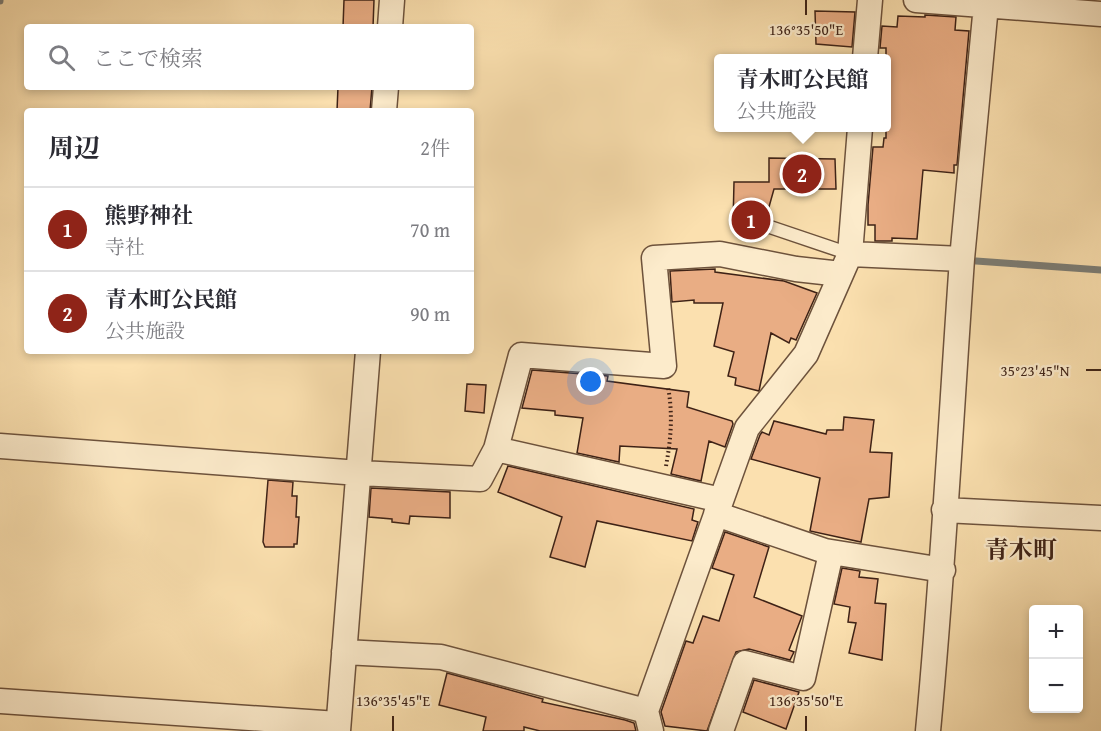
<!DOCTYPE html>
<html lang="ja">
<head>
<meta charset="utf-8">
<style>
  :root { --surface:#fff; --page:#f7f7f7; --text:#2b2b33; --muted:#7c7c81; --line:#e1e1e2; --accent:#8f2418 }
  body { margin:0; font-family:"Gentium Book Plus","Noto Serif JP",serif; background:var(--page); color:var(--text) }
  .controls { position:absolute; right:18px; bottom:18px; display:grid; overflow:hidden; border-radius:6px; box-shadow:0 3px 9px #0003 }
  .controls button { width:54px; height:54px; display:grid; place-items:center; padding:0; border:0; border-bottom:2px solid var(--line); background:var(--surface); color:var(--text); font:30px sans-serif }
  .you { position:absolute; left:591px; top:382px; width:21px; height:21px; margin:-15px; border:4px solid #fff; border-radius:50%; background:#1a73e8; box-shadow:0 0 0 9px #1a73e833 }
  .badge { display:grid; place-items:center; width:39px; height:39px; border-radius:50%; background:var(--accent); color:#fff; font-size:20px; font-weight:700 }
  .pin { position:absolute; translate:-50% -50%; border:3px solid #fff; box-shadow:0 2px 6px #0006 }
  .popup { position:absolute; left:714px; top:54px; width:177px; height:78px; box-sizing:border-box; display:grid; place-content:center; border-radius:6px; background:var(--surface); filter:drop-shadow(0 2px 4px #0005); font-size:20px; white-space:nowrap; color:var(--muted) }
  .popup b { font-size:22px; color:var(--text) }
  .popup::after { content:''; position:absolute; left:50%; top:100%; margin-left:-12px; border:12px solid transparent; border-top-color:var(--surface) }
  .list { margin:0; padding:0; list-style:none }
  h2 { display:flex; justify-content:space-between; align-items:center; height:78px; margin:0; padding:0 24px; font-size:26px }
  h2 small { font-size:20px; font-weight:400; color:var(--muted) }
  .list li { display:grid; grid-template-columns:39px 1fr auto; gap:18px; align-items:center; box-sizing:border-box; height:84px; padding:0 24px; border-top:2px solid var(--line) }
  .list b { display:block; font-size:22px; white-space:nowrap }
  .list p { margin:0; font-size:20px; white-space:nowrap; color:var(--muted) }
  .list em { font-size:20px; font-style:normal; color:var(--muted) }
  .icon { flex:none; width:33px; height:33px; fill:none; stroke:currentColor; stroke-width:2; stroke-linecap:round; stroke-linejoin:round }
  .map { position:relative; flex:none; width:1101px; height:731px; overflow:hidden }
  .search { position:absolute; background:var(--surface); box-shadow:0 3px 9px #0003; left:24px; top:24px; width:450px; height:66px; display:flex; align-items:center; gap:15px; box-sizing:border-box; padding:0 21px; border-radius:6px; color:var(--muted); font-size:22px }
  .panel { position:absolute; background:var(--surface); box-shadow:0 3px 9px #0003; left:24px; top:108px; width:450px; height:246px; border-radius:6px }
  .map>svg:first-child { display:block }
  .lines { fill:none; stroke-linecap:round; stroke-linejoin:round }
  .stream { stroke:#7b7d76; stroke-width:7 }
  .building { fill:#e9ad84; stroke:#3e2216; stroke-width:1.5 }
  .service-casing { stroke:#6d523c; stroke-width:15 }
  .minor-casing { stroke:#6d523c; stroke-width:27 }
  .path { stroke:#3e2216; stroke-width:4; stroke-dasharray:1.5 3; stroke-linecap:butt }
  .service { stroke:#fcebcb; stroke-width:12 }
  .minor { stroke:#fcebcb; stroke-width:24 }
  .ticks { fill:none; stroke:#3e2216; stroke-width:2 }
  .labels { text-anchor:middle; dominant-baseline:central; stroke-width:4.5; stroke-linejoin:round; paint-order:stroke }
  .quarter-label { font-size:24px; font-weight:bold; fill:#3e2216; stroke:#fcebcb }
  .ticks-label { font-size:15px; text-anchor:middle; fill:#3e2216; stroke:#fcebcb; stroke-width:4.5; stroke-linejoin:round; paint-order:stroke }
</style>
</head>
<body>
<div class="map">
<svg width="1101" height="731" viewBox="0 0 1101 731">
  <rect width="100%" height="100%" fill="#fbe0af"/>
  <filter id="stains"><feTurbulence type="fractalNoise" baseFrequency=".00333" numOctaves="4"/><feColorMatrix values="0 0 0 0 .2 0 0 0 0 .09 0 0 0 0 .02 0 0 0 .5 -.17"/></filter>
  <radialGradient id="worn" r=".72"><stop offset=".6" stop-color="#630" stop-opacity="0"/><stop offset="1" stop-color="#630" stop-opacity=".3"/></radialGradient>
  <g class="lines">
    <path class="stream" d="M 0,1 L 0,0
      M 976,261 L 1101,270"/>
  </g>
  <path class="building" d="M 344,0 L 374,0 L 373,27 L 343,27 Z
    M 815,11 L 855,12 L 852,47 L 816,44 Z
    M 925,15 L 956,17 L 955,30 L 969,31 L 957,165 L 954,165 L 954,173 L 923,170 L 917,239 L 892,238 L 892,241 L 875,241 L 875,225 L 868,225 L 868,205 L 873,147 L 883,147 L 884,138 L 886,138 L 886,48 L 880,48 L 882,26 L 897,27 L 898,16 L 925,17 Z
    M 338,87 L 372,87 L 370,111 L 337,111 Z
    M 769,158 L 835,159 L 836,189 L 774,189 L 760,239 L 741,234 L 743,227 L 733,224 L 734,182 L 769,182 Z
    M 715,269 L 715,272 L 784,281 L 817,293 L 796,340 L 791,338 L 789,343 L 771,333 L 759,391 L 735,385 L 736,378 L 728,376 L 734,352 L 714,346 L 723,303 L 694,303 L 694,300 L 672,302 L 670,271 Z
    M 532,370 L 608,376 L 607,381 L 689,392 L 687,407 L 732,421 L 733,424 L 725,447 L 709,441 L 701,481 L 671,474 L 677,449 L 620,446 L 619,462 L 577,453 L 583,418 L 555,415 L 555,411 L 522,408 Z
    M 467,384 L 486,385 L 484,413 L 465,411 Z
    M 844,417 L 874,420 L 870,452 L 892,453 L 889,497 L 869,499 L 861,542 L 810,531 L 820,478 L 751,459 L 760,435 L 762,432 L 769,435 L 774,421 L 826,434 L 827,430 L 843,430 Z
    M 508,466 L 694,509 L 692,520 L 698,522 L 692,541 L 597,521 L 585,567 L 550,557 L 562,517 L 498,492 Z
    M 268,480 L 293,482 L 292,496 L 297,496 L 296,517 L 299,517 L 297,544 L 294,544 L 294,547 L 265,547 L 263,542 Z
    M 371,488 L 450,492 L 450,518 L 410,516 L 409,524 L 392,522 L 392,519 L 369,517 Z
    M 725,532 L 769,547 L 754,597 L 802,616 L 789,650 L 794,652 L 790,660 L 749,649 L 736,652 L 707,731 L 665,726 L 661,712 L 686,641 L 693,643 L 703,616 L 719,621 L 734,575 L 712,568 Z
    M 842,568 L 860,571 L 859,577 L 878,579 L 875,603 L 886,604 L 882,660 L 849,653 L 856,623 L 848,622 L 850,607 L 834,604 Z
    M 447,673 L 543,699 L 542,702 L 625,720 L 634,723 L 636,731 L 540,731 L 524,727 L 524,731 L 483,731 L 486,717 L 439,705 Z
    M 754,680 L 799,692 L 786,729 L 743,712 Z"/>
  <g class="lines">
    <g class="service-casing">
      <path id="service" d="M 770,227 L 850,254"/>
    </g>
    <g class="minor-casing">
      <path id="minor" d="M 916,0 L 1101,14
        M 390,27 L 392,0
        M 865,58 L 870,0
        M 384,111 L 386,87
        M 850,254 L 962,259 C 951,417 943,574 928,731
        M 962,259 L 986,5
        M 0,446 L 359,473 L 480,479 L 496,449 L 521,355 L 664,366 L 654,258 L 720,254 L 796,269 L 841,274
        M 496,449 L 721,500
        M 944,510 L 1101,518
        M 716,514 L 825,551 L 943,570
        M 344,652 L 441,657 L 646,711 L 651,731
        M 0,701 L 338,724
        M 646,711 L 747,428 L 806,354 L 850,254 L 860,128
        M 338,731 L 368,351
        M 721,731 L 745,663 L 803,678 L 831,553"/>
    </g>
    <path class="path" d="M 666,466 C 671,439 673,414 668,387"/>
    <use href="#service" class="service"/>
    <use href="#minor" class="minor"/>
  </g>
  <path class="ticks" d="M 806,0 L 806,15M 1086,370 L 1101,370M 393,716 L 393,731M 806,716 L 806,731"/>
  <g class="labels">
    <g class="quarter-label">
      <text x="1021" y="549">青木町</text>
    </g>
  </g>
  <g class="ticks-label">
    <text x="806" y="35">136°35'50"E</text>
    <text x="1035" y="376">35°23'45"N</text>
    <text x="393" y="706">136°35'45"E</text>
    <text x="806" y="706">136°35'50"E</text>
  </g>
  <rect width="100%" height="100%" filter="url(#stains)"/>
  <rect width="100%" height="100%" fill="url(#worn)"/>
</svg>
<div class="controls">
<button>+</button>
<button>−</button>
</div>
<div class="you"></div>
<div class="pin badge" style="left:751px;top:220px">1</div>
<div class="pin badge" style="left:802px;top:174px">2</div>
<div class="popup"><b>青木町公民館</b>公共施設</div>
<div class="search"><svg class="icon" aria-label="search" viewBox="0 0 24 24"><circle cx="10" cy="10" r="6"/><path d="M15 15l6 6"/></svg>ここで検索</div>
<section class="panel">
<h2>周辺<small>2件</small></h2>
<ul class="list">
<li><span class="badge">1</span><div><b>熊野神社</b><p>寺社</p></div><em>70 m</em></li>
<li><span class="badge">2</span><div><b>青木町公民館</b><p>公共施設</p></div><em>90 m</em></li>
</ul>
</section>
</div>
</body>
</html>
